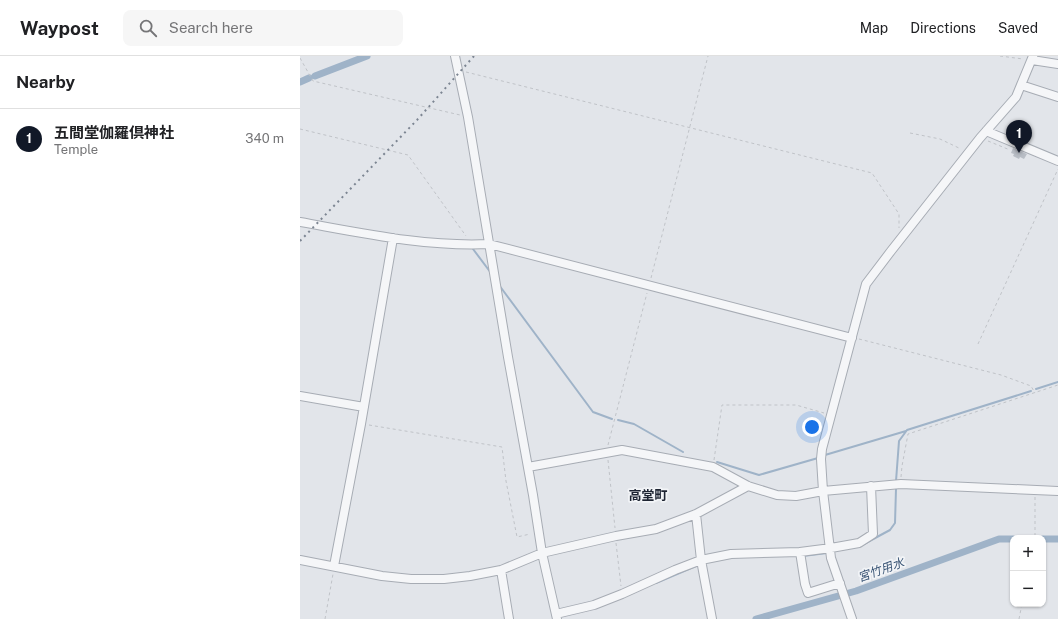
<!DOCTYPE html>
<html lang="en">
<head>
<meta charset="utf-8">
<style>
  :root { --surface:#fff; --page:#f6f6f6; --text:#202124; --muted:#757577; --line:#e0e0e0; --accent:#111827 }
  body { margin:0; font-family:"Public Sans","Noto Sans JP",sans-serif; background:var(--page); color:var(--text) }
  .controls { position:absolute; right:12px; bottom:12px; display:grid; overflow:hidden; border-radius:8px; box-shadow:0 1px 3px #0004 }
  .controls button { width:36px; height:36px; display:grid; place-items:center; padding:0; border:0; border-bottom:1px solid var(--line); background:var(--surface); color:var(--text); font:20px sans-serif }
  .you { position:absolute; left:512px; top:371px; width:14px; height:14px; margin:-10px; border:3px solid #fff; border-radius:50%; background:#1a73e8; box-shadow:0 0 0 6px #1a73e833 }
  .badge { display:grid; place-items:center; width:26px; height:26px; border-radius:50%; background:var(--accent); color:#fff; font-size:13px; font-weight:700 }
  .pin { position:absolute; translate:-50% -33px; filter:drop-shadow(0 1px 2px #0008) }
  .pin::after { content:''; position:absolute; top:21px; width:14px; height:12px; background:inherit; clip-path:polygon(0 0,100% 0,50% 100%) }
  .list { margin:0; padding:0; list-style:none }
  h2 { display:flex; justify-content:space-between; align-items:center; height:52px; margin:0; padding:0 16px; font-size:17px }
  h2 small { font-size:13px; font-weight:400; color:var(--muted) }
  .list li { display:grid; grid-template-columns:26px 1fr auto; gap:12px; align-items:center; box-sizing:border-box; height:60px; padding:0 16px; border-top:1px solid var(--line) }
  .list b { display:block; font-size:15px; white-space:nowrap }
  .list p { margin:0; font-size:13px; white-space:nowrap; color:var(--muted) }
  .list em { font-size:13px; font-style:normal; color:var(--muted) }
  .icon { flex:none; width:22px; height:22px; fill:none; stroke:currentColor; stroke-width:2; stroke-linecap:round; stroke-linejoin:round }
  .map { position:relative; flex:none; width:758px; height:563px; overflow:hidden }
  header { display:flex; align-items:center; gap:24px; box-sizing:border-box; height:56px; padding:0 20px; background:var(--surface); border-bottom:1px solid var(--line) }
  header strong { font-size:19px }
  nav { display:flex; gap:22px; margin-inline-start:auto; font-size:14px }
  .search { width:280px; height:36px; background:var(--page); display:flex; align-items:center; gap:10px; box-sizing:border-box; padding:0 14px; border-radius:8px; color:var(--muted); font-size:15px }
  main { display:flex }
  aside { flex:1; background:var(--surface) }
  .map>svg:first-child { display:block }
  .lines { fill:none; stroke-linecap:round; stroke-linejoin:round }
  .stream { stroke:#9fb3c8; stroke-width:2 }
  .canal { stroke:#9fb3c8; stroke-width:7 }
  .building { fill:#b9bec6 }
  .minor-casing { stroke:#a7acb4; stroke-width:10 }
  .path { stroke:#c0c3c8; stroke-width:1; stroke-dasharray:3 3; stroke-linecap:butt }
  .minor { stroke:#f5f6f8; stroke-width:8 }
  .rail { stroke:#7c8592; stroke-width:2; stroke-dasharray:2 4; stroke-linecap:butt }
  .labels { text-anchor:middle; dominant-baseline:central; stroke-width:3.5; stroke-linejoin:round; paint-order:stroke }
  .water-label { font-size:12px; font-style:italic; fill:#375273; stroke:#f2f4f7 }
  .quarter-label { font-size:13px; font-weight:bold; fill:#1d2432; stroke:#f2f4f7 }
</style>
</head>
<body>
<header>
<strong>Waypost</strong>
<div class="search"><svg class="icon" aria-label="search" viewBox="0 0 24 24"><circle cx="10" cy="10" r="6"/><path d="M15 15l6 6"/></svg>Search here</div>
<nav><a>Map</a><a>Directions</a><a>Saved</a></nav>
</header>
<main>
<aside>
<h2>Nearby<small></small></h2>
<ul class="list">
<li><span class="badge">1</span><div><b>五間堂伽羅倶神社</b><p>Temple</p></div><em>340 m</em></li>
</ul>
</aside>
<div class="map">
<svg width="758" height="563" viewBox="0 0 758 563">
  <rect width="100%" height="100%" fill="#e2e5ea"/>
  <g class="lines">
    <path class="stream" d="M 173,193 L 191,217
      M 199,229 L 293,356 L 312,363
      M 736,333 L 758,326
      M 318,364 L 334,368 L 383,396
      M 525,399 L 606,375
      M 417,406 L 459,419 L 518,402
      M 596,425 L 599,385 L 607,374 L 731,335
      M 564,488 L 590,474 L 595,467 L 596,433
      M 485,500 L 498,500
      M 503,500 L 527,497
      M 356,527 L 396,510"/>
    <path class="canal" d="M 15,20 L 67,0
      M 0,26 L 9,22
      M 743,483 L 758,483
      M 456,563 L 556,535 L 699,483 L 713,483"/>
  </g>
  <path class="building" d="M 713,92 L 727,98 L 724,103 L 720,101 L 719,103 L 713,100 L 714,98 L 711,97 Z"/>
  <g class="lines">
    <g class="minor-casing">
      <path id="minor" d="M 155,0 L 168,61 L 208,301 L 233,439 L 242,497 L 257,563
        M 732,4 L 758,8
        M 721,29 L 758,41
        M 686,75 L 758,105
        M 0,166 C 62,177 126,191 189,188 L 552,282
        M 0,340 L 64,351
        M 228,411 L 322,394 L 413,411 L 448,430 L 477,439 L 496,440 L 523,435 L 601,428 L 758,435
        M 396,458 L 401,504 L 412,563
        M 500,496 L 505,528 L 508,537 L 540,527
        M 0,504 L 82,520 L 111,523 L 144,523 L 170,520 L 201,514 L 242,497 L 316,480 L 356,473 L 396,458 L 448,430
        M 34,510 L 61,368 L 93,182
        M 201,514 L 209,563
        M 256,558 L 294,549 L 322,538 L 375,514 L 401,504 L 431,498 L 500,496 L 531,492 L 559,487 L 573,478 L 571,430
        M 552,563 L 531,502 L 523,435 L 521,403 L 522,393 L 566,228 L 591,195 L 680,82 L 716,41 L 733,0"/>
    </g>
    <path class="path" d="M 700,0 L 723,3
      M 0,2 L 13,25 L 160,59
      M 166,16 L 572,117 L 599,158 L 599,172
      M 0,73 L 108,99 L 166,180
      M 610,77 L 640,83 L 661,93
      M 688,85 L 710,94
      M 351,222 L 408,0
      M 559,283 L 701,319 L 731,330 L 735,337
      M 678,288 L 758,113
      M 69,369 L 202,391 L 206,425 L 217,481 L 230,478
      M 308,389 L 347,237
      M 308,404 L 315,472
      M 414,404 L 422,349 L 496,349 L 524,357
      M 601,421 L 602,410 L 608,378 L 758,329
      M 735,441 L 735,482
      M 316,487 L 321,530
      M 25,563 L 33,518
      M 719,563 L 722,548"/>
    <use href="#minor" class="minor"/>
    <path class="rail" d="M 0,185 L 117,64 L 174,0"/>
  </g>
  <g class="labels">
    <g class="water-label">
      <text transform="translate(581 514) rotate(-20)">宮竹用水</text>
    </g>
    <g class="quarter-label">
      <text x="348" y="439">高堂町</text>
    </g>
  </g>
</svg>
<div class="controls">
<button>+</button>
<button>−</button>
</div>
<div class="you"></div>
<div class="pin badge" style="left:719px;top:97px">1</div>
</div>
</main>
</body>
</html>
